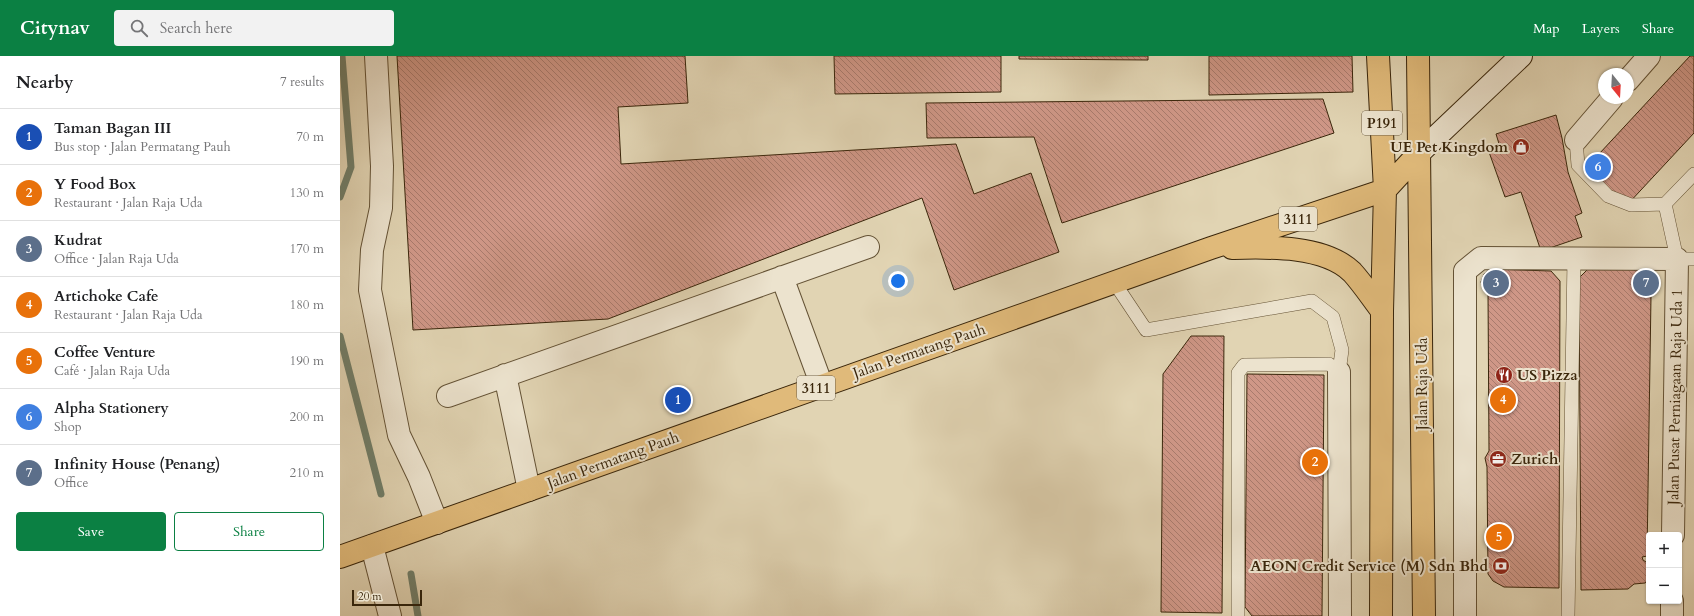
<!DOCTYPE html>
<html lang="en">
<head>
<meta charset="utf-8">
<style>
  :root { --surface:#fff; --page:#f2f2f2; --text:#202124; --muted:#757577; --line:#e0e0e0; --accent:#0b8043 }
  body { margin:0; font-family:Cardo,serif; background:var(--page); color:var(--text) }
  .controls { position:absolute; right:12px; bottom:12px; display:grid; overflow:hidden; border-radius:4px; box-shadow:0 1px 3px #0004 }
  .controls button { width:36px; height:36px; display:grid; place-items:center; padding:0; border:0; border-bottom:1px solid var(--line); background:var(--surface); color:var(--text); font:20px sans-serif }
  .compass { position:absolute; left:1258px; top:12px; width:36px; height:36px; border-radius:50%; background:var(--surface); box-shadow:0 1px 3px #0004; rotate:162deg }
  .scale { position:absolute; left:12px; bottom:10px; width:70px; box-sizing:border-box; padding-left:4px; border:2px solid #3a260b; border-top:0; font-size:11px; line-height:14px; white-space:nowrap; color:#3a260b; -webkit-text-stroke:3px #ece3ce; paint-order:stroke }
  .you { position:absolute; left:558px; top:225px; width:14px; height:14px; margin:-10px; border:3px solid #fff; border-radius:50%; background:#1a73e8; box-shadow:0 0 0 6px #1a73e833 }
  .badge { display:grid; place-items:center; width:26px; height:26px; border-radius:50%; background:var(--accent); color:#fff; font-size:13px; font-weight:700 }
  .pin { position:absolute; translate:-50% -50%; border:2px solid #fff; box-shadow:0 1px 4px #0006 }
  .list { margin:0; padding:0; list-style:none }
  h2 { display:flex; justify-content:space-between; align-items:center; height:52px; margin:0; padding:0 16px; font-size:17px }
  h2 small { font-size:13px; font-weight:400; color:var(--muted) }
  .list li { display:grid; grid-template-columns:26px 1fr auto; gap:12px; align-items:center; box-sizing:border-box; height:56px; padding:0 16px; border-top:1px solid var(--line) }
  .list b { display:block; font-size:15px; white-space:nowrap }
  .list p { margin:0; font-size:13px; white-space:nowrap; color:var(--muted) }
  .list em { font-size:13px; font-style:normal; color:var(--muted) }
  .actions { display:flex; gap:8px; padding:12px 16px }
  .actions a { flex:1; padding:9px 0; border:1px solid var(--accent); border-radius:4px; text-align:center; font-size:14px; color:var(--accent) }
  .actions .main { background:var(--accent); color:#fff }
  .icon { flex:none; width:22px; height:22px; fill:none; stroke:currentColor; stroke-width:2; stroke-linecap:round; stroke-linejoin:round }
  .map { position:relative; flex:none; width:1354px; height:560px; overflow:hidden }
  header { display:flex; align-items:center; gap:24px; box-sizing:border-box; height:56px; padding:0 20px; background:var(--accent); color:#fff }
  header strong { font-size:19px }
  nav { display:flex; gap:22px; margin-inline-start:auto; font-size:14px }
  .search { width:280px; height:36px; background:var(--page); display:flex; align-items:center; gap:10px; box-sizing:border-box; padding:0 14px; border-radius:4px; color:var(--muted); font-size:15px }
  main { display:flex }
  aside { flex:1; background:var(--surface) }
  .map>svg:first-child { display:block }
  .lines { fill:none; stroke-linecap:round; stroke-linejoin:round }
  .stream { stroke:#717e69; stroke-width:7 }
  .building { fill:url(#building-back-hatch); stroke:#3a260b }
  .lane-casing { stroke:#645235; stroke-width:14 }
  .street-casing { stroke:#645235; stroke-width:24 }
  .secondary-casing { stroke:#3a260b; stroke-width:24 }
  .primary-casing { stroke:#3a260b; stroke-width:24 }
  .lane { stroke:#ece3ce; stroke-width:13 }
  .street { stroke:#ece3ce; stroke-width:22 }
  .secondary { stroke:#ece3ce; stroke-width:22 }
  .primary { stroke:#e0ba7a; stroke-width:22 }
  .labels { text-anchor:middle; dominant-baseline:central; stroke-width:4; stroke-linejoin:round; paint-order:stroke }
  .shield { fill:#ece3ce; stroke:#6f5f46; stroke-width:1 }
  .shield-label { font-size:14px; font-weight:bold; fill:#3a260b }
  .poi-label { font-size:15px; font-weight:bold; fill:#3a260b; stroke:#ece3ce; text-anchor:end }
  .street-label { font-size:15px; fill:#3a260b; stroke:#ece3ce }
</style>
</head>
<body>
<header>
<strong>Citynav</strong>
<div class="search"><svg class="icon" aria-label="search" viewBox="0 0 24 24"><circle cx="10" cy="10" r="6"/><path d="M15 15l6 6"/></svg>Search here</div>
<nav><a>Map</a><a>Layers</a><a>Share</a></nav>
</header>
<main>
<aside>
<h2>Nearby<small>7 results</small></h2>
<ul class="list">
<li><span class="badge" style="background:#1a4fb4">1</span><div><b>Taman Bagan III</b><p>Bus stop · Jalan Permatang Pauh</p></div><em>70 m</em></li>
<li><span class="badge" style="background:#e8710a">2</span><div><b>Y Food Box</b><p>Restaurant · Jalan Raja Uda</p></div><em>130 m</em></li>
<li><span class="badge" style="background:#5c6f8a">3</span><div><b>Kudrat</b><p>Office · Jalan Raja Uda</p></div><em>170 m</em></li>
<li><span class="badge" style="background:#e8710a">4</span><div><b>Artichoke Cafe</b><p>Restaurant · Jalan Raja Uda</p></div><em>180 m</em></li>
<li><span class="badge" style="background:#e8710a">5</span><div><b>Coffee Venture</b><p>Café · Jalan Raja Uda</p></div><em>190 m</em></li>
<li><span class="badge" style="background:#3f7fe0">6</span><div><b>Alpha Stationery</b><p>Shop</p></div><em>200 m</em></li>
<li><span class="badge" style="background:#5c6f8a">7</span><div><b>Infinity House (Penang)</b><p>Office</p></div><em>210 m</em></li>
</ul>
<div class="actions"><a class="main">Save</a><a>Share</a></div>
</aside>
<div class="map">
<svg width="1354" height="560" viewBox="0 0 1354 560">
  <defs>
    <pattern id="building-back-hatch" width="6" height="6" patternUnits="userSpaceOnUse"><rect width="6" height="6" fill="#cf9787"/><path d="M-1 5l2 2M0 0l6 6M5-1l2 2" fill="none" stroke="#a97b6d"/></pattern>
  </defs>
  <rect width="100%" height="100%" fill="#e1d4b3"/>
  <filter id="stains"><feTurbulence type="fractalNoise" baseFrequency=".005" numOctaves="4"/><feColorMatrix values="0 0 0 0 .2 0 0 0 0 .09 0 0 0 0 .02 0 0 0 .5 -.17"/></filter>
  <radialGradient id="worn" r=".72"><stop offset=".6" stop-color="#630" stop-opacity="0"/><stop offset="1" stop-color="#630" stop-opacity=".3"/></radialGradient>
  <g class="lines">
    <path class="stream" d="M 0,141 L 11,111 L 2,0
      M 0,280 L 41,438
      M 71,518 L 78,560"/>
  </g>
  <path class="building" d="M 57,0 L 345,0 L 348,47 L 278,51 L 281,108 L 616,88 L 634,138 L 691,117 L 719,196 L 614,234 L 582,142 L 268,263 L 73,274 Z
    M 494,0 L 661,0 L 661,36 L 495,38 Z
    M 679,0 L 808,0 L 808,4 L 679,3 Z
    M 869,0 L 1012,0 L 1013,36 L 869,39 Z
    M 1350,0 L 1354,0 L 1354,77 L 1287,149 L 1246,112 Z
    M 983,43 L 994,77 L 722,167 L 694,81 L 587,82 L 586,47 Z
    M 1216,59 L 1222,82 L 1228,116 L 1242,157 L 1235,160 L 1242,181 L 1201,195 L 1181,136 L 1165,141 L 1149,96 L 1160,91 L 1156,78 Z
    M 1249,212 L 1304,213 L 1313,216 L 1318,224 L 1316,233 L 1311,240 L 1307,500 L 1302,501 L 1303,504 L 1309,508 L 1309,524 L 1305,527 L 1294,528 L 1288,533 L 1241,534 L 1239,222 Z
    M 1150,213 L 1211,215 L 1220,225 L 1219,532 L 1164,531 L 1153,525 L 1148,518 L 1147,411 L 1145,402 L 1149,395 L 1148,237 L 1144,233 L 1141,226 L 1144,218 Z
    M 851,280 L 884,280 L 882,557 L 821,556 L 823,318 Z
    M 907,318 L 984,319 L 982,560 L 912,560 L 905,551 Z"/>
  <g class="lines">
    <g class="lane-casing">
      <path id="lane" d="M 1236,84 L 1238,109 L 1268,140 L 1291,149 L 1325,148 L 1354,118
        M 1325,148 L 1337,203 L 1354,203
        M 774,226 L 806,274 L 972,245 L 993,261 L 1002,294 L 999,316
        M 898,560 L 898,317 L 904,309 L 989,308 L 999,316
        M 1228,560 L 1234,203"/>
    </g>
    <g class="street-casing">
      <path id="street" d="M 36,0 L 42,110 L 41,152 L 32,194 L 30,234 L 59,379 L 79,421 L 97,467
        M 1288,24 L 1309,0
        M 1236,84 L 1272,42
        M 442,221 L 482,330
        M 999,316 L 1000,560
        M 165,319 L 189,434
        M 108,340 L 528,191
        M 32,490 L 50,560
        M 1125,560 L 1125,215 L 1141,202 L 1337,203 L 1333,479
        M 1332,560 L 1332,545"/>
    </g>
    <g class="secondary-casing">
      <path id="secondary" d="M 1080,96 L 1181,0"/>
    </g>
    <g class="primary-casing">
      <path id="primary" d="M 1038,0 L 1045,134 L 1042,255 L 1041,560
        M 1078,0 L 1084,560
        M 892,192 C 928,191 984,189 1012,216 C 1023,228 1032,242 1042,255
        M 0,501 L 871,192 L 1045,134 L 1080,96"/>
    </g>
    <use href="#lane" class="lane"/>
    <use href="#street" class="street"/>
    <use href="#secondary" class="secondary"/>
    <use href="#primary" class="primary"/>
  </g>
  <defs>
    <g id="shop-disc" transform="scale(0.9)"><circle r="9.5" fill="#8f2418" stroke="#ece3ce"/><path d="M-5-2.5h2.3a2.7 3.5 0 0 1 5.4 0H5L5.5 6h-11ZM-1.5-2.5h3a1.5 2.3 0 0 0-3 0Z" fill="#fff"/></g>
    <g id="restaurant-disc" transform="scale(0.9)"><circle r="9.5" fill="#8f2418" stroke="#ece3ce"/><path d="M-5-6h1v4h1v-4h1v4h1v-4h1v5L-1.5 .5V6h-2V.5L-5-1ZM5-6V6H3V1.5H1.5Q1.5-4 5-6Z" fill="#fff"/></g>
    <g id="office-disc" transform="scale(0.9)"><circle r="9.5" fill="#8f2418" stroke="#ece3ce"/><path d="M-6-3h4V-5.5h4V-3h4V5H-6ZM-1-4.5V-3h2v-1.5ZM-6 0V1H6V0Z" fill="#fff"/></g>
    <g id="bank-disc" transform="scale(0.9)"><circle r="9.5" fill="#8f2418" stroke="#ece3ce"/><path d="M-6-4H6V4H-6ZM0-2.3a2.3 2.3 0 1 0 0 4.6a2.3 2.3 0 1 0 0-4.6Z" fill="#fff"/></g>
  </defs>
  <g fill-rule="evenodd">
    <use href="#shop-disc" x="1181" y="91"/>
    <use href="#restaurant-disc" x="1164" y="319"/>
    <use href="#office-disc" x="1158" y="403"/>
    <use href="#bank-disc" x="1161" y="510"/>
  </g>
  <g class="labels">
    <g class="shield">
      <rect x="1022" y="55" width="40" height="24" rx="3"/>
      <rect x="939" y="151" width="38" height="24" rx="3"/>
      <rect x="457" y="320" width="38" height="24" rx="3"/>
    </g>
    <g class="shield-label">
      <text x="1042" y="67">P191</text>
      <text x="958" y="163">3111</text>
      <text x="476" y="332">3111</text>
    </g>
    <g class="poi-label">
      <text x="1168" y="91">UE Pet Kingdom</text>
      <text x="1177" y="319" text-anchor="start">US Pizza</text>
      <text x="1171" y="403" text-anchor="start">Zurich</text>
      <text x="1148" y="510">AEON Credit Service (M) Sdn Bhd</text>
    </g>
    <g class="street-label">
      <text transform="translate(579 295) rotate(-19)">Jalan Permatang Pauh</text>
      <text transform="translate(1082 328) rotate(-90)">Jalan Raja Uda</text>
      <text transform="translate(1335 341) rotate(-89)">Jalan Pusat Perniagaan Raja Uda 1</text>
      <text transform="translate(273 404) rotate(-20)">Jalan Permatang Pauh</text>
    </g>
  </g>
  <rect width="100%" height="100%" filter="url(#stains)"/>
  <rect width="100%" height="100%" fill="url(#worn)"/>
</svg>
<div class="controls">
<button>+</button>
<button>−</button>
</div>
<svg class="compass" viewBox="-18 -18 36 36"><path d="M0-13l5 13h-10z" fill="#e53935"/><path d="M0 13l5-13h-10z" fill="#757577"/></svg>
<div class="scale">20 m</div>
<div class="you"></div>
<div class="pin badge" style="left:338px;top:344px;background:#1a4fb4">1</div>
<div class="pin badge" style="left:975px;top:406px;background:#e8710a">2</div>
<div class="pin badge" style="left:1156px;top:227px;background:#5c6f8a">3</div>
<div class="pin badge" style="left:1163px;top:344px;background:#e8710a">4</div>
<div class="pin badge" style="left:1159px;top:481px;background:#e8710a">5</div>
<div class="pin badge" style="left:1258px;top:111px;background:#3f7fe0">6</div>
<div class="pin badge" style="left:1306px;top:227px;background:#5c6f8a">7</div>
</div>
</main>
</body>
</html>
